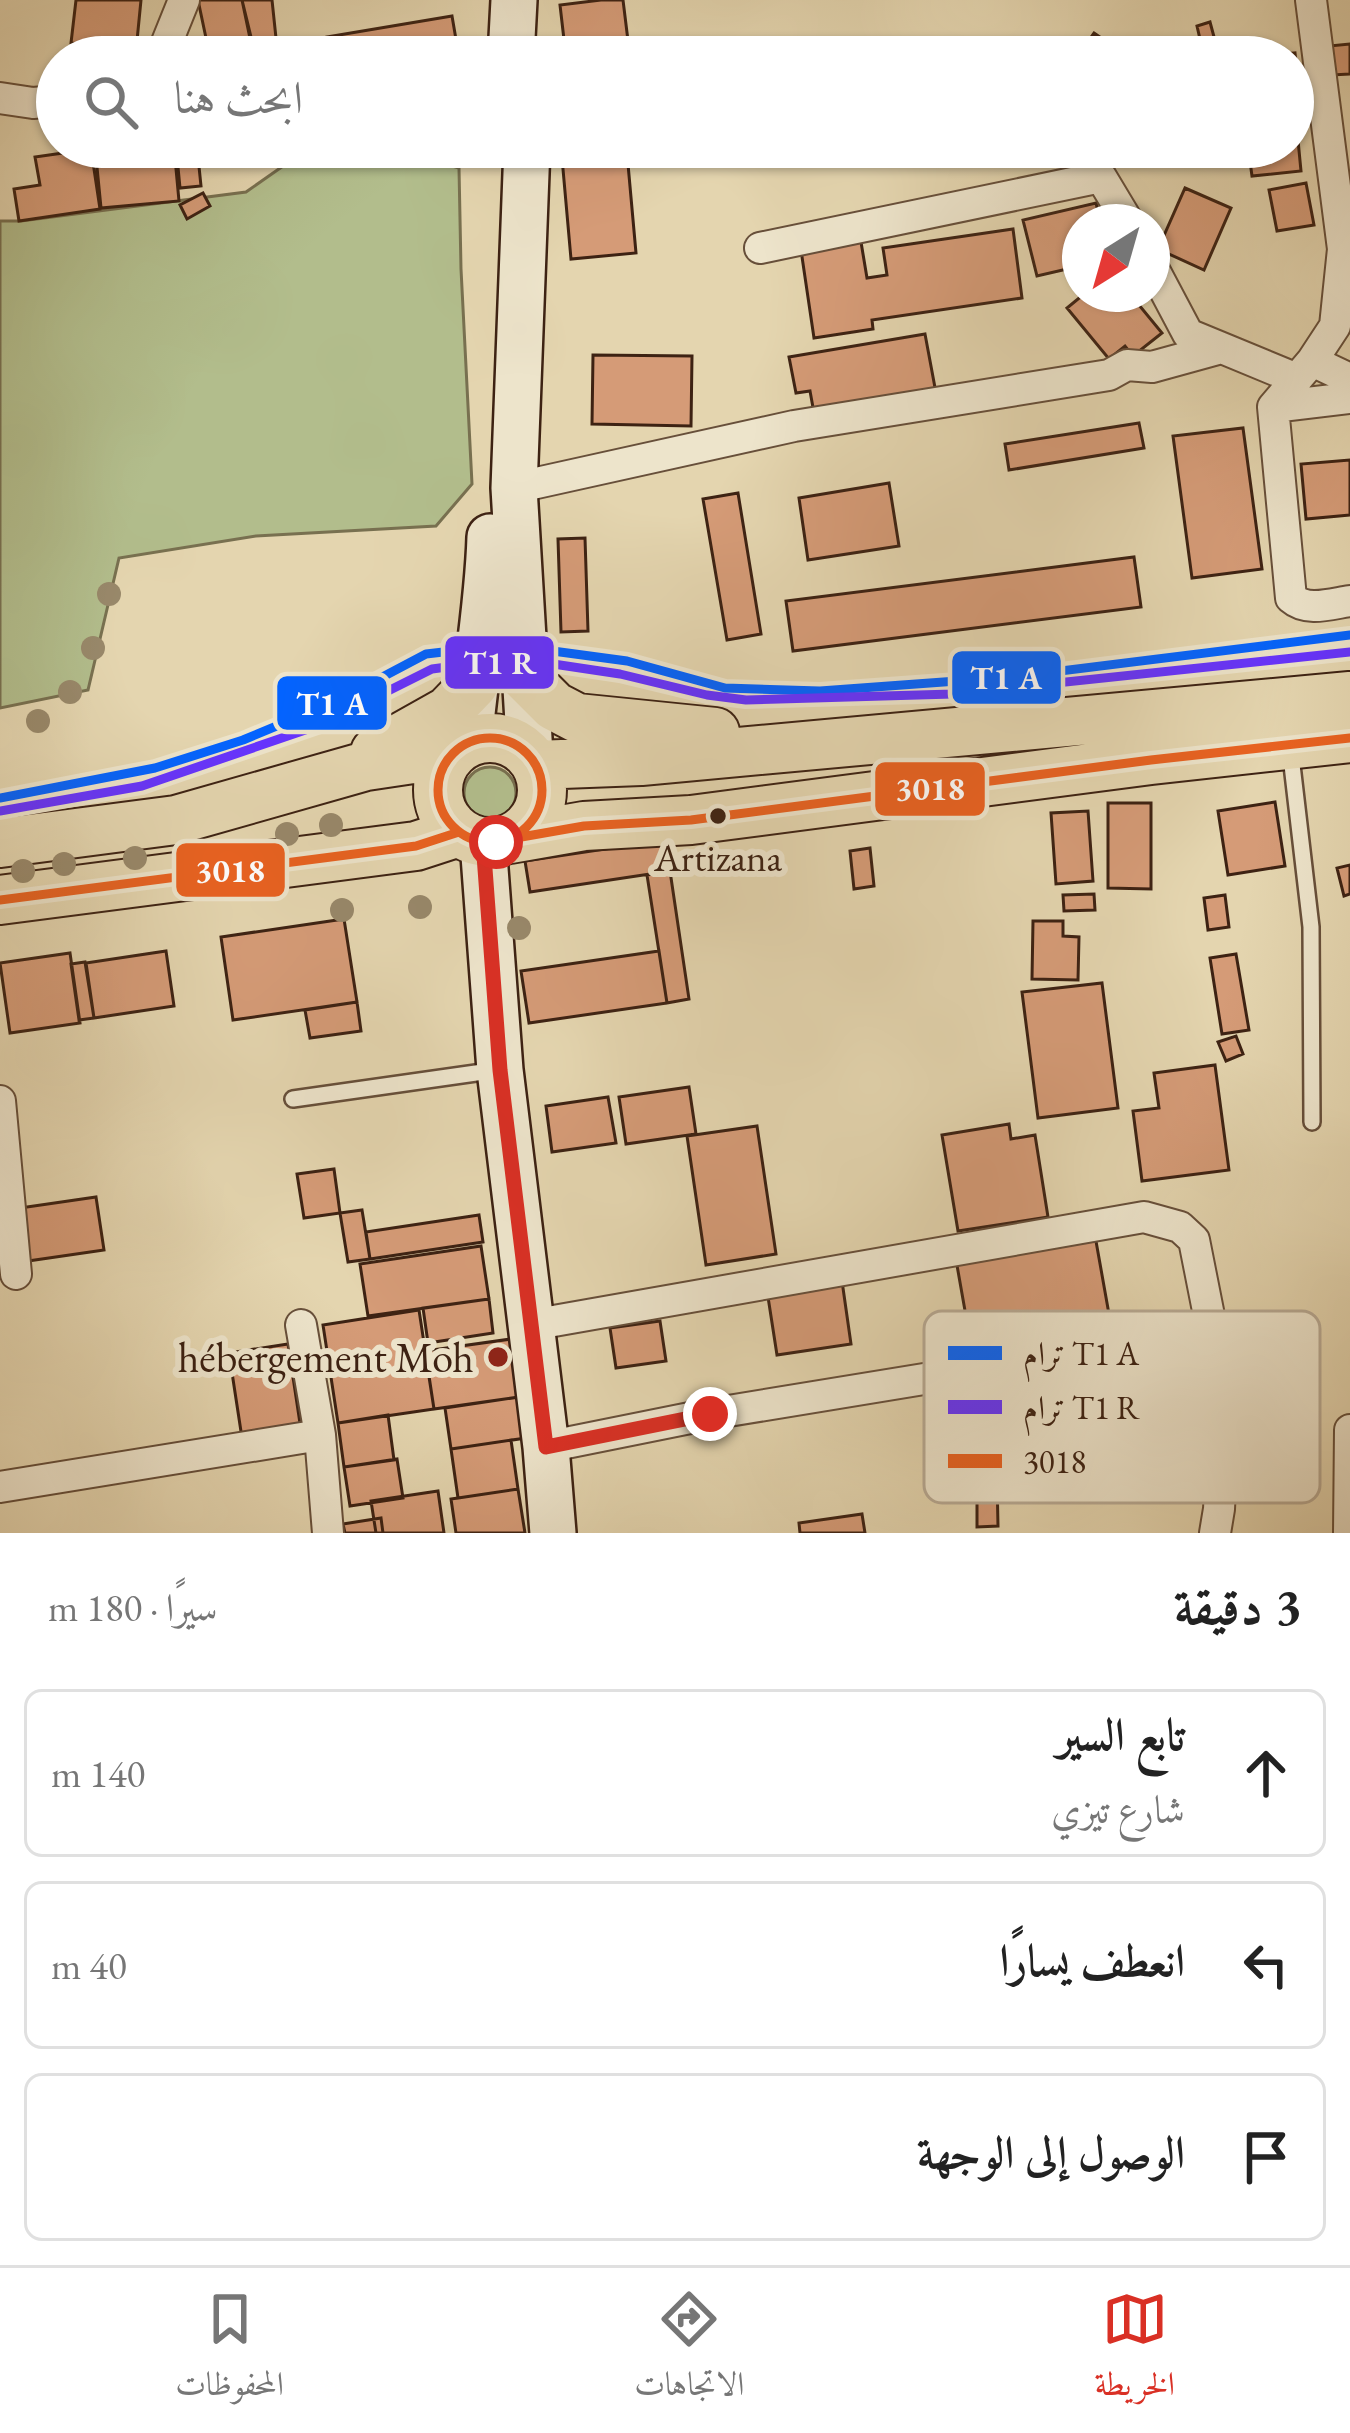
<!DOCTYPE html>
<html lang="ar">
<head>
<meta charset="utf-8">
<style>
  :root { --surface:#fff; --page:#f6f6f6; --text:#222; --muted:#767676; --line:#e0e0e0; --accent:#d93025 }
  body { margin:0; font-family:"EB Garamond",Amiri,serif; background:var(--page); color:var(--text); direction:rtl }
  .compass { position:absolute; left:1062px; top:204px; width:108px; height:108px; border-radius:50%; background:var(--surface); box-shadow:0 3px 9px #0004; rotate:217deg }
  .stop { position:absolute; width:36px; height:36px; margin:-27px; border:9px solid #d93025; border-radius:50%; background:#fff }
  .stop.end { background:#d93025; border-color:#fff; box-shadow:0 3px 12px #0008 }
  .list { margin:0; padding:0; list-style:none }
  h2 { display:flex; justify-content:space-between; align-items:center; height:156px; margin:0; padding:0 48px; font-size:51px }
  h2 small { font-size:39px; font-weight:400; color:var(--muted) }
  .list li { display:grid; grid-template-columns:78px 1fr auto; gap:36px; align-items:center; box-sizing:border-box; height:168px; margin:0 24px 24px; padding:0 24px; border:3px solid var(--line); border-radius:18px }
  .list b { display:block; font-size:45px; white-space:nowrap }
  .list p { margin:0; font-size:39px; white-space:nowrap; color:var(--muted) }
  .list em { font-size:39px; font-style:normal; color:var(--muted) }
  .icon { flex:none; width:66px; height:66px; fill:none; stroke:currentColor; stroke-width:2; stroke-linecap:round; stroke-linejoin:round }
  .map { position:relative; flex:none; width:1350px; height:1533px; overflow:hidden; direction:ltr }
  .search { position:absolute; background:var(--surface); box-shadow:0 3px 9px #0004; left:36px; right:36px; top:36px; height:132px; display:flex; align-items:center; gap:30px; box-sizing:border-box; padding:0 42px; border-radius:66px; color:var(--muted); font-size:45px }
  .sheet { height:732px; background:var(--surface) }
  nav { display:flex; justify-content:space-around; align-items:center; box-sizing:border-box; height:168px; border-top:3px solid var(--line); background:var(--surface); font-size:33px; color:var(--muted) }
  nav a { display:grid; justify-items:center; gap:6px }
  nav .on { color:var(--accent) }
  .map>svg:first-child { display:block }
  .green { fill:#b2bd8c; stroke:#787050; stroke-width:3 }
  .building { fill:#d59b77; stroke:#3d2213; stroke-width:3 }
  .lines { fill:none; stroke-linecap:round; stroke-linejoin:round }
  .lane-casing { stroke:#674f3a; stroke-width:20 }
  .street-casing { stroke:#674f3a; stroke-width:34 }
  .secondary-casing { stroke:#3d2213; stroke-width:50 }
  .primary-casing { stroke:#3d2213; stroke-width:52 }
  .lane { stroke:#ede4cb; stroke-width:15 }
  .street { stroke:#ede4cb; stroke-width:30 }
  .secondary { stroke:#ede4cb; stroke-width:45 }
  .primary { stroke:#e4d5af; stroke-width:48 }
  .bus-1-casing { stroke:#ede4cb; stroke-width:18 }
  .bus-1 { stroke:#e96221; stroke-width:9 }
  .tram-1-casing { stroke:#ede4cb; stroke-width:18 }
  .tram-2-casing { stroke:#ede4cb; stroke-width:18 }
  .tram-1 { stroke:#0363ff; stroke-width:9 }
  .tram-2 { stroke:#63f; stroke-width:9 }
  .tree { fill:#98886a }
  .route { stroke:#d93025; stroke-width:15 }
  .bus-dot { fill:#3d2213; stroke:#ede4cb; stroke-width:4.5 }
  .poi-dot { fill:#8f2418; stroke:#ede4cb; stroke-width:4.5 }
  .labels { text-anchor:middle; dominant-baseline:central; stroke-width:12; stroke-linejoin:round; paint-order:stroke }
  .bus-label { font-size:39px; fill:#3d2213; stroke:#ede4cb }
  .poi-label { font-size:42px; fill:#3d2213; stroke:#ede4cb; text-anchor:end }
  .key { fill:#ede4cb; stroke:#b8aa94; stroke-width:3 }
  .key-label { font-size:33px; fill:#3d2213 }
  .line-badge { stroke:#ede4cb; stroke-width:4.5 }
  .badge-label { font-size:33px; text-anchor:middle; font-weight:bold; fill:#fff }
</style>
</head>
<body>
<div class="map">
<svg width="1350" height="1533" viewBox="0 0 1350 1533">
  <rect width="100%" height="100%" fill="#e4d5af"/>
  <filter id="stains"><feTurbulence type="fractalNoise" baseFrequency=".00167" numOctaves="4"/><feColorMatrix values="0 0 0 0 .2 0 0 0 0 .09 0 0 0 0 .02 0 0 0 .5 -.17"/></filter>
  <radialGradient id="worn" r=".72"><stop offset=".6" stop-color="#630" stop-opacity="0"/><stop offset="1" stop-color="#630" stop-opacity=".3"/></radialGradient>
  <path class="green" d="M 392,148 L 459,168 L 461,269 L 472,484 L 436,526 L 256,536 L 119,558 L 88,690 L 0,708 L 0,221 L 21,221 L 246,192 L 296,157 Z
    M464 793a26 26 0 1 1 52 0a26 26 0 1 1-52 0Z"/>
  <path class="building" d="M 76,0 L 141,0 L 136,51 L 71,43 Z
    M 198,0 L 242,0 L 252,48 L 210,57 Z
    M 242,0 L 272,0 L 276,38 L 252,41 Z
    M 601,0 L 623,0 L 630,57 L 566,57 L 560,5 Z
    M 452,16 L 459,57 L 331,57 L 327,37 Z
    M 1210,22 L 1217,48 L 1203,52 L 1197,26 Z
    M 1094,33 L 1129,57 L 1077,57 Z
    M 316,44 L 317,57 L 291,57 L 290,47 Z
    M 1350,44 L 1350,74 L 1332,75 L 1329,46 Z
    M 286,47 L 288,57 L 220,57 Z
    M 1295,53 L 1299,93 L 1293,93 L 1293,57 L 1262,56 Z
    M 1293,140 L 1298,140 L 1301,171 L 1252,176 L 1248,147 L 1293,147 Z
    M 95,147 L 174,147 L 179,201 L 101,208 Z
    M 176,147 L 197,147 L 201,186 L 180,188 Z
    M 401,147 L 454,147 L 452,163 L 401,158 Z
    M 91,149 L 100,209 L 19,221 L 14,189 L 40,185 L 35,157 Z
    M 627,153 L 636,253 L 571,259 L 562,158 Z
    M 1306,183 L 1314,225 L 1277,231 L 1269,190 Z
    M 1185,188 L 1231,208 L 1204,270 L 1158,249 Z
    M 203,193 L 210,206 L 187,219 L 180,205 Z
    M 1096,203 L 1101,222 L 1080,222 L 1080,266 L 1037,276 L 1023,220 Z
    M 1013,229 L 1022,298 L 872,320 L 873,329 L 814,338 L 801,250 L 861,242 L 867,278 L 887,275 L 883,248 Z
    M 1084,294 L 1130,294 L 1162,333 L 1133,356 L 1125,346 L 1109,359 L 1067,308 Z
    M 925,334 L 936,393 L 814,413 L 810,391 L 796,393 L 789,357 Z
    M 593,355 L 692,356 L 691,426 L 592,424 Z
    M 1139,423 L 1144,448 L 1009,470 L 1005,444 Z
    M 1243,428 L 1262,569 L 1192,578 L 1173,436 Z
    M 1350,460 L 1350,515 L 1306,519 L 1301,464 Z
    M 889,483 L 899,546 L 808,560 L 799,498 Z
    M 738,493 L 761,634 L 727,640 L 703,499 Z
    M 585,538 L 588,631 L 561,632 L 558,539 Z
    M 1134,557 L 1141,607 L 793,651 L 786,601 Z
    M 1275,802 L 1285,866 L 1228,875 L 1218,811 Z
    M 1108,803 L 1151,803 L 1151,889 L 1108,888 Z
    M 1088,811 L 1093,881 L 1056,884 L 1051,813 Z
    M 665,840 L 670,871 L 530,892 L 525,861 Z
    M 870,848 L 874,886 L 854,889 L 850,851 Z
    M 1350,865 L 1350,894 L 1344,896 L 1337,868 Z
    M 670,871 L 689,999 L 667,1003 L 647,875 Z
    M 1094,894 L 1095,910 L 1064,911 L 1063,895 Z
    M 1225,895 L 1229,927 L 1208,930 L 1204,898 Z
    M 344,919 L 357,1002 L 233,1020 L 221,937 Z
    M 1033,921 L 1063,921 L 1063,936 L 1079,937 L 1078,980 L 1032,979 Z
    M 166,951 L 174,1006 L 94,1018 L 86,963 Z
    M 659,951 L 667,1003 L 529,1023 L 521,971 Z
    M 70,953 L 80,1023 L 10,1033 L 0,963 Z
    M 1236,954 L 1249,1030 L 1222,1034 L 1210,958 Z
    M 85,962 L 94,1018 L 79,1020 L 71,964 Z
    M 1102,983 L 1118,1108 L 1038,1118 L 1022,992 Z
    M 357,1002 L 361,1031 L 310,1038 L 305,1010 Z
    M 1236,1036 L 1243,1054 L 1226,1061 L 1218,1042 Z
    M 1215,1065 L 1229,1170 L 1142,1181 L 1133,1111 L 1159,1108 L 1154,1073 Z
    M 689,1087 L 696,1134 L 626,1144 L 619,1097 Z
    M 608,1097 L 616,1143 L 552,1152 L 546,1106 Z
    M 1009,1124 L 1011,1139 L 1035,1135 L 1048,1217 L 958,1231 L 942,1135 Z
    M 757,1126 L 776,1254 L 706,1265 L 687,1136 Z
    M 334,1169 L 340,1213 L 304,1218 L 297,1174 Z
    M 96,1197 L 104,1250 L 28,1261 L 20,1208 Z
    M 362,1210 L 370,1259 L 348,1262 L 340,1213 Z
    M 479,1215 L 483,1242 L 370,1259 L 366,1232 Z
    M 1094,1230 L 1112,1331 L 973,1356 L 955,1254 Z
    M 481,1246 L 489,1299 L 368,1316 L 360,1264 Z
    M 841,1274 L 851,1344 L 777,1355 L 766,1284 Z
    M 489,1299 L 493,1333 L 428,1343 L 423,1308 Z
    M 419,1310 L 434,1409 L 338,1423 L 323,1325 Z
    M 660,1321 L 666,1361 L 616,1368 L 610,1328 Z
    M 511,1339 L 519,1397 L 434,1409 L 425,1351 Z
    M 288,1344 L 301,1430 L 242,1438 L 229,1353 Z
    M 519,1397 L 526,1438 L 451,1449 L 445,1408 Z
    M 388,1415 L 394,1460 L 344,1467 L 338,1423 Z
    M 511,1440 L 518,1489 L 458,1498 L 451,1449 Z
    M 397,1459 L 403,1498 L 350,1506 L 344,1467 Z
    M 977,1477 L 997,1477 L 998,1526 L 977,1527 Z
    M 518,1489 L 525,1533 L 456,1533 L 451,1499 Z
    M 438,1491 L 444,1533 L 376,1533 L 371,1501 Z
    M 862,1514 L 865,1533 L 800,1533 L 799,1523 Z
    M 381,1518 L 383,1533 L 345,1533 L 343,1524 Z"/>
  <g class="lines">
    <g class="lane-casing">
      <path id="lane" d="M 1290,748 L 1311,927 L 1312,1122
        M 293,1099 L 497,1070"/>
    </g>
    <g class="street-casing">
      <path id="street" d="M 1311,0 L 1343,249 L 1335,326 L 1312,361 L 1273,407 L 1291,598 C 1307,612 1330,604 1350,601
        M 161,57 L 184,0
        M 0,98 L 33,103 L 57,101
        M 760,248 L 1101,177 L 1128,222
        M 1152,266 L 1188,334 L 1297,379
        M 1312,361 L 1350,379
        M 1273,407 L 1350,398
        M 514,488 L 794,426 L 1109,375 L 1127,365 L 1152,367 L 1221,348
        M 0,1101 L 16,1274
        M 301,1325 L 320,1435 L 328,1533
        M 531,1325 L 1144,1217 L 1180,1227 L 1194,1240 L 1214,1341
        M 546,1447 L 710,1414 L 1199,1334 L 1227,1350 L 1219,1509 L 1215,1533
        M 0,1487 L 320,1435
        M 1349,1533 L 1350,1430"/>
    </g>
    <g class="secondary-casing">
      <path id="secondary" d="M 511,57 L 514,0
        M 527,147 L 514,488 L 530,755
        M 469,743 C 475,674 488,606 490,537
        M 483,842 L 500,1070 L 546,1447 L 553,1533"/>
    </g>
    <g class="primary-casing">
      <path id="primary" d="M 524,676 L 554,706 L 577,718 L 715,732
        M438 790a52 52 0 1 1 104 0a52 52 0 1 1-104 0Z
        M 375,752 L 448,711 L 474,684
        M 536,765 L 641,761 L 1350,696
        M 510,839 L 584,826 L 691,820 L 1151,760 L 1350,738
        M 0,843 L 176,820 L 366,766 L 453,753
        M 0,900 L 416,846 L 459,832"/>
    </g>
    <use href="#lane" class="lane"/>
    <use href="#street" class="street"/>
    <use href="#secondary" class="secondary"/>
    <use href="#primary" class="primary"/>
    <g class="bus-1-casing">
      <path id="bus-1" d="M438 790a52 52 0 1 1 104 0a52 52 0 1 1-104 0Z
        M 510,839 L 584,826 L 691,820 L 1151,760 L 1350,738
        M 0,900 L 416,846 L 459,832"/>
    </g>
    <use href="#bus-1" class="bus-1"/>
    <g class="tram-1-casing">
      <path id="tram-1" d="M 0,798 L 155,768 L 243,740 L 337,701 L 426,654 L 478,648 L 523,647 L 627,661 L 725,688 L 820,691 L 1012,677 L 1350,635"/>
    </g>
    <g class="tram-2-casing">
      <path id="tram-2" d="M 0,811 L 142,786 L 320,725 L 432,669 L 477,663 L 540,662 L 620,674 L 707,695 L 746,700 L 953,694 L 1350,652"/>
    </g>
    <use href="#tram-1" class="tram-1"/>
    <use href="#tram-2" class="tram-2"/>
  </g>
  <g class="tree">
    <circle cx="109" cy="594" r="12"/>
    <circle cx="93" cy="648" r="12"/>
    <circle cx="70" cy="692" r="12"/>
    <circle cx="38" cy="721" r="12"/>
    <circle cx="331" cy="825" r="12"/>
    <circle cx="287" cy="834" r="12"/>
    <circle cx="190" cy="851" r="12"/>
    <circle cx="135" cy="858" r="12"/>
    <circle cx="64" cy="864" r="12"/>
    <circle cx="23" cy="871" r="12"/>
    <circle cx="420" cy="907" r="12"/>
    <circle cx="342" cy="910" r="12"/>
    <circle cx="519" cy="928" r="12"/>
  </g>
  <g class="lines">
    <path class="route" d="M 496,842 L 483,842 L 500,1070 L 546,1447 L 710,1414"/>
  </g>
  <circle class="bus-dot" cx="718" cy="816" r="10"/>
  <circle class="poi-dot" cx="498" cy="1357" r="12"/>
  <g class="labels">
    <g class="bus-label">
      <text x="718" y="857">Artizana</text>
    </g>
    <g class="poi-label">
      <text x="474" y="1357">hébergement Moh</text>
    </g>
  </g>
  <rect x="924" y="1311" width="396" height="192" rx="18" class="key"/>
  <rect x="948" y="1346" width="54" height="14" fill="#0363ff"/>
  <rect x="948" y="1400" width="54" height="14" fill="#63f"/>
  <rect x="948" y="1454" width="54" height="14" fill="#e96221"/>
  <g class="key-label">
    <text x="1023" y="1365">ترام T1 A</text>
    <text x="1023" y="1419">ترام T1 R</text>
    <text x="1023" y="1473">3018</text>
  </g>
  <g class="line-badge">
    <rect x="443" y="634" width="113" height="57" rx="12" fill="#63f"/>
    <rect x="950" y="649" width="113" height="57" rx="12" fill="#0363ff"/>
    <rect x="275" y="674" width="114" height="58" rx="12" fill="#0363ff"/>
    <rect x="873" y="760" width="114" height="58" rx="12" fill="#e96221"/>
    <rect x="174" y="841" width="113" height="58" rx="12" fill="#e96221"/>
  </g>
  <g class="badge-label">
    <text x="500" y="674">T1 R</text>
    <text x="1006" y="689">T1 A</text>
    <text x="332" y="715">T1 A</text>
    <text x="930" y="800">3018</text>
    <text x="230" y="882">3018</text>
  </g>
  <rect width="100%" height="100%" filter="url(#stains)"/>
  <rect width="100%" height="100%" fill="url(#worn)"/>
</svg>
<svg class="compass" viewBox="-18 -18 36 36"><path d="M0-13l5 13h-10z" fill="#e53935"/><path d="M0 13l5-13h-10z" fill="#767676"/></svg>
<div class="stop" style="left:496px;top:842px"></div>
<div class="stop end" style="left:710px;top:1414px"></div>
<div class="search"><svg class="icon" aria-label="search" viewBox="0 0 24 24"><circle cx="10" cy="10" r="6"/><path d="M15 15l6 6"/></svg>ابحث هنا</div>
</div>
<section class="sheet">
<h2>3 دقيقة<small>سيرًا · 180 m</small></h2>
<ul class="list">
<li><svg class="icon" aria-label="ahead" viewBox="0 0 24 24"><path d="M12 20V5M6 11l6-6 6 6"/></svg><div><b>تابع السير</b><p>شارع تيزي</p></div><em>140 m</em></li>
<li><svg class="icon" aria-label="left" viewBox="0 0 24 24"><path d="M17 20v-9H6M10 6l-5 5 5 5"/></svg><div><b>انعطف يسارًا</b></div><em>40 m</em></li>
<li><svg class="icon" aria-label="arrive" viewBox="0 0 24 24"><path d="M6 21V4h12l-3 4 3 4H6"/></svg><div><b>الوصول إلى الوجهة</b></div></li>
</ul>
</section>
<nav>
<a class="on"><svg class="icon" aria-label="map" viewBox="0 0 24 24"><path d="M3 6l6-2 6 2 6-2v14l-6 2-6-2-6 2zM9 4v14M15 6v14"/></svg>الخريطة</a>
<a><svg class="icon" aria-label="directions" viewBox="0 0 24 24"><path d="M12 3l9 9-9 9-9-9zM9 14v-3h6M13 9l2 2-2 2"/></svg>الاتجاهات</a>
<a><svg class="icon" aria-label="saved" viewBox="0 0 24 24"><path d="M7 4h10v16l-5-4-5 4z"/></svg>المحفوظات</a>
</nav>
</body>
</html>
